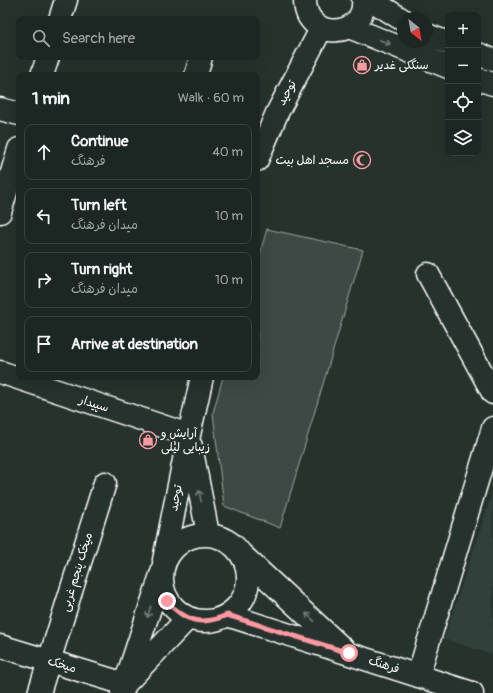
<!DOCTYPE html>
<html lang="en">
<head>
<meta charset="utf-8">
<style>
  :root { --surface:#1c2622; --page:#252e2a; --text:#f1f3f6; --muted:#a0a5a5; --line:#3a4340 }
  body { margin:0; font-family:Pangolin,"Playpen Sans Arabic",sans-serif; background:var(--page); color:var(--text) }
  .controls { position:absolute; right:12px; top:12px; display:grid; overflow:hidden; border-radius:8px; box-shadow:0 4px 16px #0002 }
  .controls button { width:36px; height:36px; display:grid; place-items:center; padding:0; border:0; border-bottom:1px solid var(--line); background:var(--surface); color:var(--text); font:20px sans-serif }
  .compass { position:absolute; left:397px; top:12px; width:36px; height:36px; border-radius:50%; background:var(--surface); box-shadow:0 4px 16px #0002; rotate:149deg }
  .stop { position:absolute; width:12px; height:12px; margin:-9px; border:3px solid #ff9aa2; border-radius:50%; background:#fff }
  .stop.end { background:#ff9aa2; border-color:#fff; box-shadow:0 1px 4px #0008 }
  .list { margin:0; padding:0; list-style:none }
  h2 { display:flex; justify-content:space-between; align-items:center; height:52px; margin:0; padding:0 16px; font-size:17px }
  h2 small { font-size:13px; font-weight:400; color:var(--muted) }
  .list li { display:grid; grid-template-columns:26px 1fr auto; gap:12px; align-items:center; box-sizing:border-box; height:56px; margin:0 8px 8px; padding:0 8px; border:1px solid var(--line); border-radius:8px }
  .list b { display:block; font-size:15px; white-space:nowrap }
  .list p { margin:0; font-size:13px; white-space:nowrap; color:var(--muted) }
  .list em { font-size:13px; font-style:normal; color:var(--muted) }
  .icon { flex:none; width:22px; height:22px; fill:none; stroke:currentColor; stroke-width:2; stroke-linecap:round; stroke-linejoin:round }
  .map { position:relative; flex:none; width:493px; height:693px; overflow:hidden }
  .search { position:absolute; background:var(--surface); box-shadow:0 4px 16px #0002; left:16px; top:16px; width:244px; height:44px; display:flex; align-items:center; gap:10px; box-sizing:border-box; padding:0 14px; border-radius:8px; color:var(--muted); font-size:15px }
  .panel { position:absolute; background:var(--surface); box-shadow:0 4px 16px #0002; left:16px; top:72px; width:244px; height:308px; border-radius:8px }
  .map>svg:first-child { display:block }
  .built { fill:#333f3a }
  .green { fill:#3e4944; stroke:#9ea4a2 }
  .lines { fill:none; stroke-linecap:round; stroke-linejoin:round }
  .minor-casing { stroke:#fff; stroke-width:25 }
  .major-casing { stroke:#fff; stroke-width:25 }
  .minor { stroke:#26332d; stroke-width:22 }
  .major { stroke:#26332d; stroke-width:22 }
  .oneway { stroke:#727a76 }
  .route { stroke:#ff9aa2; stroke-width:5 }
  .labels { text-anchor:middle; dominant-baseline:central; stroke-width:4; stroke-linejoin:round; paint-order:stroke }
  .poi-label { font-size:12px; fill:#fff; stroke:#26332d; text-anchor:start }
  .street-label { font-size:12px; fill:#fff; stroke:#26332d }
</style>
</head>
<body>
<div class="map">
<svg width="493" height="693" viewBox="0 0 493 693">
  <rect width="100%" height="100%" fill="#26332d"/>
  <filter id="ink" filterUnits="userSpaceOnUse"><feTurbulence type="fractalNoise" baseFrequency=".025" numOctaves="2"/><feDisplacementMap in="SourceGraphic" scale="8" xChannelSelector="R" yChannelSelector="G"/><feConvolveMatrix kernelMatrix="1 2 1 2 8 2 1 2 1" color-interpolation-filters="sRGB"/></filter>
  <g filter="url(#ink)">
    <path class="built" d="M 493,491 L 493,655 L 444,639 Z"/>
    <path class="green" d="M 267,229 L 363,250 L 280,528 L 224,506 L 213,413 L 223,377 L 257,377 L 257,264 Z"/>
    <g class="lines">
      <g class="minor-casing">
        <path id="minor" d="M 60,19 L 66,0
          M 42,75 L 48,57
          M 196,75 L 201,57
          M 0,109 L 19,114
          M 257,160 L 277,113 L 321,29
          M 0,212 L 19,149
          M 428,274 L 493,393
          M 0,372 L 189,435
          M 191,446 L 208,534
          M162 578a43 43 0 1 1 86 0a43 43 0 1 1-86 0Z
          M 242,555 L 343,649
          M 164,560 L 189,435 L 202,377
          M 227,615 L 472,693
          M 0,646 L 125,684
          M 418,676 L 493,428
          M 128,681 L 188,618
          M 39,693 L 105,483
          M 122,693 L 161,575"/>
      </g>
      <g class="major-casing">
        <path id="major" d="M 305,0 C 305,43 367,38 363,0
          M 371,0 L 403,20
          M 349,27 L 448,67
          M 427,35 L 448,43
          M 478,54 L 493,60
          M 478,79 L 493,84"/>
      </g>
      <use href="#minor" class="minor"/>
      <use href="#major" class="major"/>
    </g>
    <defs><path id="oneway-shaft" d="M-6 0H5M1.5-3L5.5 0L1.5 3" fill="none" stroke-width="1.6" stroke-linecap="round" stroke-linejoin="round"/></defs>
    <g class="oneway">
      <use href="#oneway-shaft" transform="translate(385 42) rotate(23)"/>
      <use href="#oneway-shaft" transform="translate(200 496) rotate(-101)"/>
      <use href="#oneway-shaft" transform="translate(149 612) rotate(108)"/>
      <use href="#oneway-shaft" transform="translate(310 617) rotate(-137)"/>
    </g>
  </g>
  <g class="lines" filter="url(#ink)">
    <path class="route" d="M 167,601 C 185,622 202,626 227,615 L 349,653"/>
  </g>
  <defs>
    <g id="shop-ring" transform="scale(0.9)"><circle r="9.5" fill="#26332d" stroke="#ff9aa2" stroke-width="1.5"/><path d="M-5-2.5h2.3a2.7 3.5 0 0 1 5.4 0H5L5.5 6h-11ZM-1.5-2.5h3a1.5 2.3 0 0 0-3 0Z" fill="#ff9aa2"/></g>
    <g id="mosque-ring" transform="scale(0.9)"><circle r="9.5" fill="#26332d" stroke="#ff9aa2" stroke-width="1.5"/><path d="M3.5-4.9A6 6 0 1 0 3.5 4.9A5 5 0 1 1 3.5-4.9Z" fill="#ff9aa2"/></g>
  </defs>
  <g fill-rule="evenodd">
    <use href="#shop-ring" x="362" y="65"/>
    <use href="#mosque-ring" x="362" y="160"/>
    <use href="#shop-ring" x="148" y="440"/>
  </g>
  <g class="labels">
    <g class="poi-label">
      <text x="375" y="65">سنگکی غدیر</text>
      <text x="349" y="160" text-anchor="end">مسجد اهل بیت</text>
      <text x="161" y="433">آرایش و<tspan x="161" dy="14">زیبایی لیلی</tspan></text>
    </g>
    <g class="street-label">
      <text transform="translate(287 93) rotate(-62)">توحید</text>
      <text transform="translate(94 404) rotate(18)">سپیدار</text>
      <text transform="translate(176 498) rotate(-79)">توحید</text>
      <text transform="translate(77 572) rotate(-73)">میخک پنجم غربی</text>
      <text transform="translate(62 665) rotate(17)">میخک</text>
      <text transform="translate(384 665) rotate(18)">فرهنگ</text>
    </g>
  </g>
</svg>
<div class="controls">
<button>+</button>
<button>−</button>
<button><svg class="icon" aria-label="locate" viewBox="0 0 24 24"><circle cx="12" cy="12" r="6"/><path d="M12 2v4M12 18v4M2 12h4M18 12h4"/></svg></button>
<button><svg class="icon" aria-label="layers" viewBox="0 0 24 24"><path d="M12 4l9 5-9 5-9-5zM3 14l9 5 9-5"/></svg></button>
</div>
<svg class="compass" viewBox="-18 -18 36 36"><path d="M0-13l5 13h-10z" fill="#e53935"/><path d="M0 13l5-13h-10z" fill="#a0a5a5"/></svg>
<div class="stop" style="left:349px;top:653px"></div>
<div class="stop end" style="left:167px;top:601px"></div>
<div class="search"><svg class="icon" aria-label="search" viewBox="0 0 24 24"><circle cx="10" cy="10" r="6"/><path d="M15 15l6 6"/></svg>Search here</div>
<section class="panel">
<h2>1 min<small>Walk · 60 m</small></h2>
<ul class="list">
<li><svg class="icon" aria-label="ahead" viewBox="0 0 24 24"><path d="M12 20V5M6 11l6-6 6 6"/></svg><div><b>Continue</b><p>فرهنگ</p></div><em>40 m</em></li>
<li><svg class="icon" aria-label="left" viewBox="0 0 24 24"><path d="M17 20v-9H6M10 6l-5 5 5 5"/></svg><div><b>Turn left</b><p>میدان فرهنگ</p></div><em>10 m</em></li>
<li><svg class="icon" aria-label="right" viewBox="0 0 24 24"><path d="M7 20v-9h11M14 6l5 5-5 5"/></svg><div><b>Turn right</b><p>میدان فرهنگ</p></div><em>10 m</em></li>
<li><svg class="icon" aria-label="arrive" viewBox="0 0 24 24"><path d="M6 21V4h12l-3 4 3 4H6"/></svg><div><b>Arrive at destination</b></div></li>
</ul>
</section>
</div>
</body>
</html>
